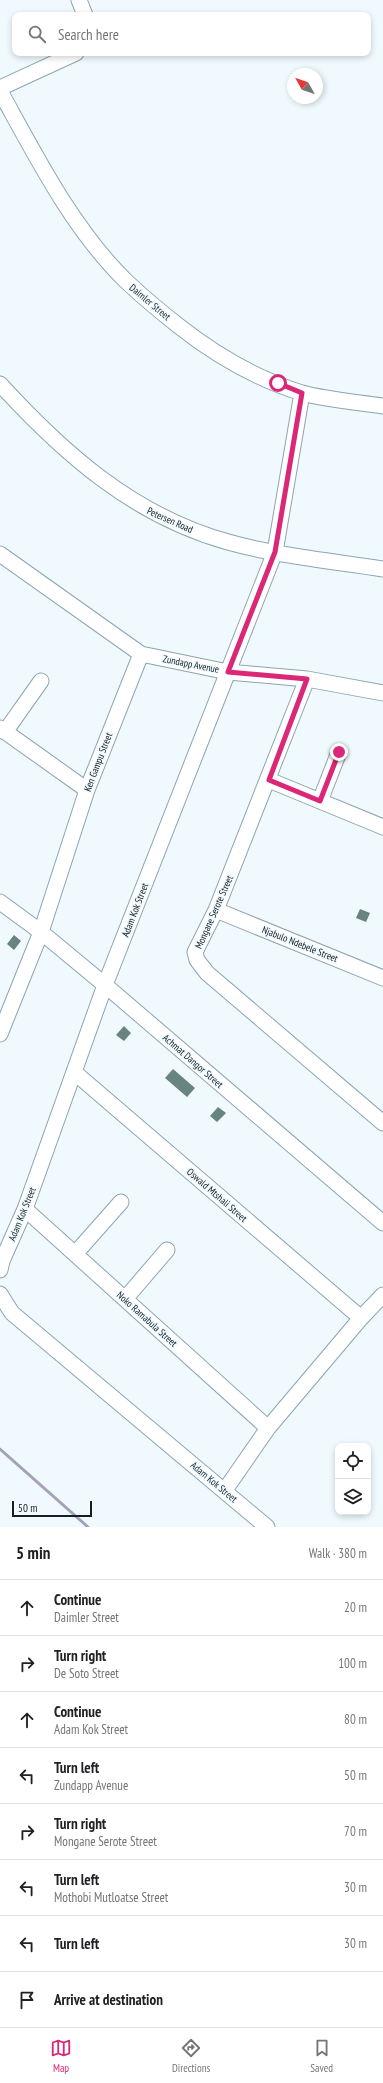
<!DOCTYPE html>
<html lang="en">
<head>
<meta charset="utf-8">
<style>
  :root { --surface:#fff; --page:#f6f6f6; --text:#202124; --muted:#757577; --line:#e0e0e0; --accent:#db2777 }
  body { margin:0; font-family:"PT Sans Narrow",sans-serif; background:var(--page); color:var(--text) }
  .controls { position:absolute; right:12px; bottom:12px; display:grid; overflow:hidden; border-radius:8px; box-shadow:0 2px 6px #0003 }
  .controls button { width:36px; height:36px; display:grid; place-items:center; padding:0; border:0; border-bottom:1px solid var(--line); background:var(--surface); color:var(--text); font:20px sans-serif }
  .compass { position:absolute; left:287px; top:68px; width:36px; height:36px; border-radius:50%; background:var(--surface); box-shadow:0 2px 6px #0003; rotate:310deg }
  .scale { position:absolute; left:12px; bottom:10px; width:80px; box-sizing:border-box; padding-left:4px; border:2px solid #162024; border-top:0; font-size:11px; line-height:14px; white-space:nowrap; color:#162024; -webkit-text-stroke:3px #eff9fe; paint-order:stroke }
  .stop { position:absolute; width:12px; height:12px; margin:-9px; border:3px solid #db2777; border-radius:50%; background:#fff }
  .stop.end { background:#db2777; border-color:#fff; box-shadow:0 1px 4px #0008 }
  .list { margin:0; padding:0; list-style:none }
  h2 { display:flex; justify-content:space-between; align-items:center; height:52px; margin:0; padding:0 16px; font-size:17px }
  h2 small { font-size:13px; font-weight:400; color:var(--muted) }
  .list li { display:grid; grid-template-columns:26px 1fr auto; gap:12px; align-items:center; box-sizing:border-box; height:56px; padding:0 16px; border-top:1px solid var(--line) }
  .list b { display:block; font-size:15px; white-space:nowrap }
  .list p { margin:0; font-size:13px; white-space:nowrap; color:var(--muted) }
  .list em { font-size:13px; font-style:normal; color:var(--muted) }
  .icon { flex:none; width:22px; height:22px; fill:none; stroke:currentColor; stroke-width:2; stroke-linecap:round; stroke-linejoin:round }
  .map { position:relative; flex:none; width:383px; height:1527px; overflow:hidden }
  .search { position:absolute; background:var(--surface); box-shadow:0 2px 6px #0003; left:12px; right:12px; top:12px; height:44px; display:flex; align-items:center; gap:10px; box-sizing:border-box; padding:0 14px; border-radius:8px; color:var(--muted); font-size:15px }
  .sheet { height:500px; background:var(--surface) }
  nav { display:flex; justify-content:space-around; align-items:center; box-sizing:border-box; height:56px; border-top:1px solid var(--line); background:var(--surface); font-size:11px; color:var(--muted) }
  nav a { display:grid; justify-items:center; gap:2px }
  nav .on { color:var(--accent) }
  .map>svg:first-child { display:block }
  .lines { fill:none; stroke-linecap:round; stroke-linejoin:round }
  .stream { stroke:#a5a2b8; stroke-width:3 }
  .building { fill:#678382 }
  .minor-casing { stroke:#8da5b1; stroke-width:17 }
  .minor { stroke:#fff; stroke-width:15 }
  .route { stroke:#db2777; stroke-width:5 }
  .labels { text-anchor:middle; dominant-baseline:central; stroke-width:3; stroke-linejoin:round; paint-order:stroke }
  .street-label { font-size:10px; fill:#162024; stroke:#eff9fe }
</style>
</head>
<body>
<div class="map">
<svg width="383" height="1527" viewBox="0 0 383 1527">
  <rect width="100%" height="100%" fill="#eff9fe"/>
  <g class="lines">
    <path class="stream" d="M 0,1449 L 88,1527"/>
  </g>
  <path class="building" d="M 360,909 L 370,913 L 366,922 L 356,918 Z
    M 14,935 L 21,941 L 14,950 L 7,944 Z
    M 124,1026 L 131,1033 L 124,1041 L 116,1035 Z
    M 173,1069 L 195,1088 L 187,1097 L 165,1078 Z
    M 218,1107 L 226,1113 L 217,1122 L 210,1116 Z"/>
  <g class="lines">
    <g class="minor-casing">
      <path id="minor" d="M 79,0 L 85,15
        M 0,88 L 76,53
        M 0,91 C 36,156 73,230 127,282 C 144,298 162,313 180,327 C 217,356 257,379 302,393 C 328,400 356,402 383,406
        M 0,384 C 64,454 134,516 228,542 C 278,556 332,561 383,569
        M 0,554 L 141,654 L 228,672 L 307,679 L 383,693
        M 307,679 L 216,910 L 195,952 L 197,960 L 207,973 L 383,1123
        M 0,728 L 87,790
        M 5,732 L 41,681
        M 269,780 L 383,827
        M 320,801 L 339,752
        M 0,902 L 41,932 L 105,985 L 383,1223
        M 216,910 L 383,978
        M 0,1034 L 41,932 L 87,790 L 141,654
        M 74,1072 L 361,1318 L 383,1295
        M 25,1209 L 268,1428
        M 75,1254 L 121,1202
        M 0,1270 L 2,1261 L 25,1209 L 105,985 L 275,552 L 302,393
        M 0,1294 L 12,1313 L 267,1527
        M 125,1299 L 167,1250
        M 225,1490 L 268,1428 L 361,1318"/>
    </g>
    <use href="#minor" class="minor"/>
  </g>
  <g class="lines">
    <path class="route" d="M 278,383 L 302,393 L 275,552 L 228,672 L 307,679 L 269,780 L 320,801 L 339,752"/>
  </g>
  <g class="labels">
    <g class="street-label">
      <text transform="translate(150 302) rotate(40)">Daimler Street</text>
      <text transform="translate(170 520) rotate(24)">Petersen Road</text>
      <text transform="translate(191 664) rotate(11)">Zundapp Avenue</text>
      <text transform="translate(98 762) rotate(-69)">Ken Gampu Street</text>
      <text transform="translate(135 910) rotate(-69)">Adam Kok Street</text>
      <text transform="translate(214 912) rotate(-66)">Mongane Serote Street</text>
      <text transform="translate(300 944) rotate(22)">Njabulo Ndebele Street</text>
      <text transform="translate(193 1061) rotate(41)">Achmat Dangor Street</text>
      <text transform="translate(217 1195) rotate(41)">Oswald Mtshali Street</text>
      <text transform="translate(22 1214) rotate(-68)">Adam Kok Street</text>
      <text transform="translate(147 1319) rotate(42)">Noko Ramabula Street</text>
      <text transform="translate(214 1482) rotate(40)">Adam Kok Street</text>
    </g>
  </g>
</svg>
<div class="controls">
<button><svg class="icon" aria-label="locate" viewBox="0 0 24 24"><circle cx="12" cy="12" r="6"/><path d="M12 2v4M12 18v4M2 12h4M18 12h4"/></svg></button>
<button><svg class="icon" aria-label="layers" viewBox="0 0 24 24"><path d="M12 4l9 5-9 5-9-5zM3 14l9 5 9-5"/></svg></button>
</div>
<svg class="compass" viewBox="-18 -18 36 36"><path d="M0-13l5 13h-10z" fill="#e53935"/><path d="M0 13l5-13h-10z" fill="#757577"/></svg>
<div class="scale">50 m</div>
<div class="stop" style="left:278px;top:383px"></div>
<div class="stop end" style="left:339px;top:752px"></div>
<div class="search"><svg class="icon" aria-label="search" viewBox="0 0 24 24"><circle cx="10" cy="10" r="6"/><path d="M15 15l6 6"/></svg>Search here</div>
</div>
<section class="sheet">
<h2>5 min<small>Walk · 380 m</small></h2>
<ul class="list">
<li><svg class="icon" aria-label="ahead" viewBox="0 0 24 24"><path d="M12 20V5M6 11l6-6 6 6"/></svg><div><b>Continue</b><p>Daimler Street</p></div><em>20 m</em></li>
<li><svg class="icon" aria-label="right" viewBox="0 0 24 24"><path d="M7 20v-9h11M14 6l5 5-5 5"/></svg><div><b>Turn right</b><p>De Soto Street</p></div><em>100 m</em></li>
<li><svg class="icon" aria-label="ahead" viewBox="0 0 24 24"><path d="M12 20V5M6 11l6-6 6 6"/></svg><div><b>Continue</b><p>Adam Kok Street</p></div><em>80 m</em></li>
<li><svg class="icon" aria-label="left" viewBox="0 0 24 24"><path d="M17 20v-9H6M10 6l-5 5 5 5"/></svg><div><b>Turn left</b><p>Zundapp Avenue</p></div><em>50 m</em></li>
<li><svg class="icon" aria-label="right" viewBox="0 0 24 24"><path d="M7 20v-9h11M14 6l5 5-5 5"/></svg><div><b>Turn right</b><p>Mongane Serote Street</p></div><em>70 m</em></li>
<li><svg class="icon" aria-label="left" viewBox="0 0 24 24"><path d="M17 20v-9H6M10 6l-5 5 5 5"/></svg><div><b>Turn left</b><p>Mothobi Mutloatse Street</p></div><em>30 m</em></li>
<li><svg class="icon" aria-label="left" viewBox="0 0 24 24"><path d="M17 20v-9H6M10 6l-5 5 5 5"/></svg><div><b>Turn left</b></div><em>30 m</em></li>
<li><svg class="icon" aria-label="arrive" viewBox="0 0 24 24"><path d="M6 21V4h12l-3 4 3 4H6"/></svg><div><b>Arrive at destination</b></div></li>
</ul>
</section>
<nav>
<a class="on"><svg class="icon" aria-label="map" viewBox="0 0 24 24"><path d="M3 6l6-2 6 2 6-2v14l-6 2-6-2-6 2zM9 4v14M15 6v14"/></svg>Map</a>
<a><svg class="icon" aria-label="directions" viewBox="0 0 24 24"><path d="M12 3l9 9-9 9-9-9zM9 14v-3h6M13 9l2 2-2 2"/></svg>Directions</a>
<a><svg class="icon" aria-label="saved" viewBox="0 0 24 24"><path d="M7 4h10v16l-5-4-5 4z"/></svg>Saved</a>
</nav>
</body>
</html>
